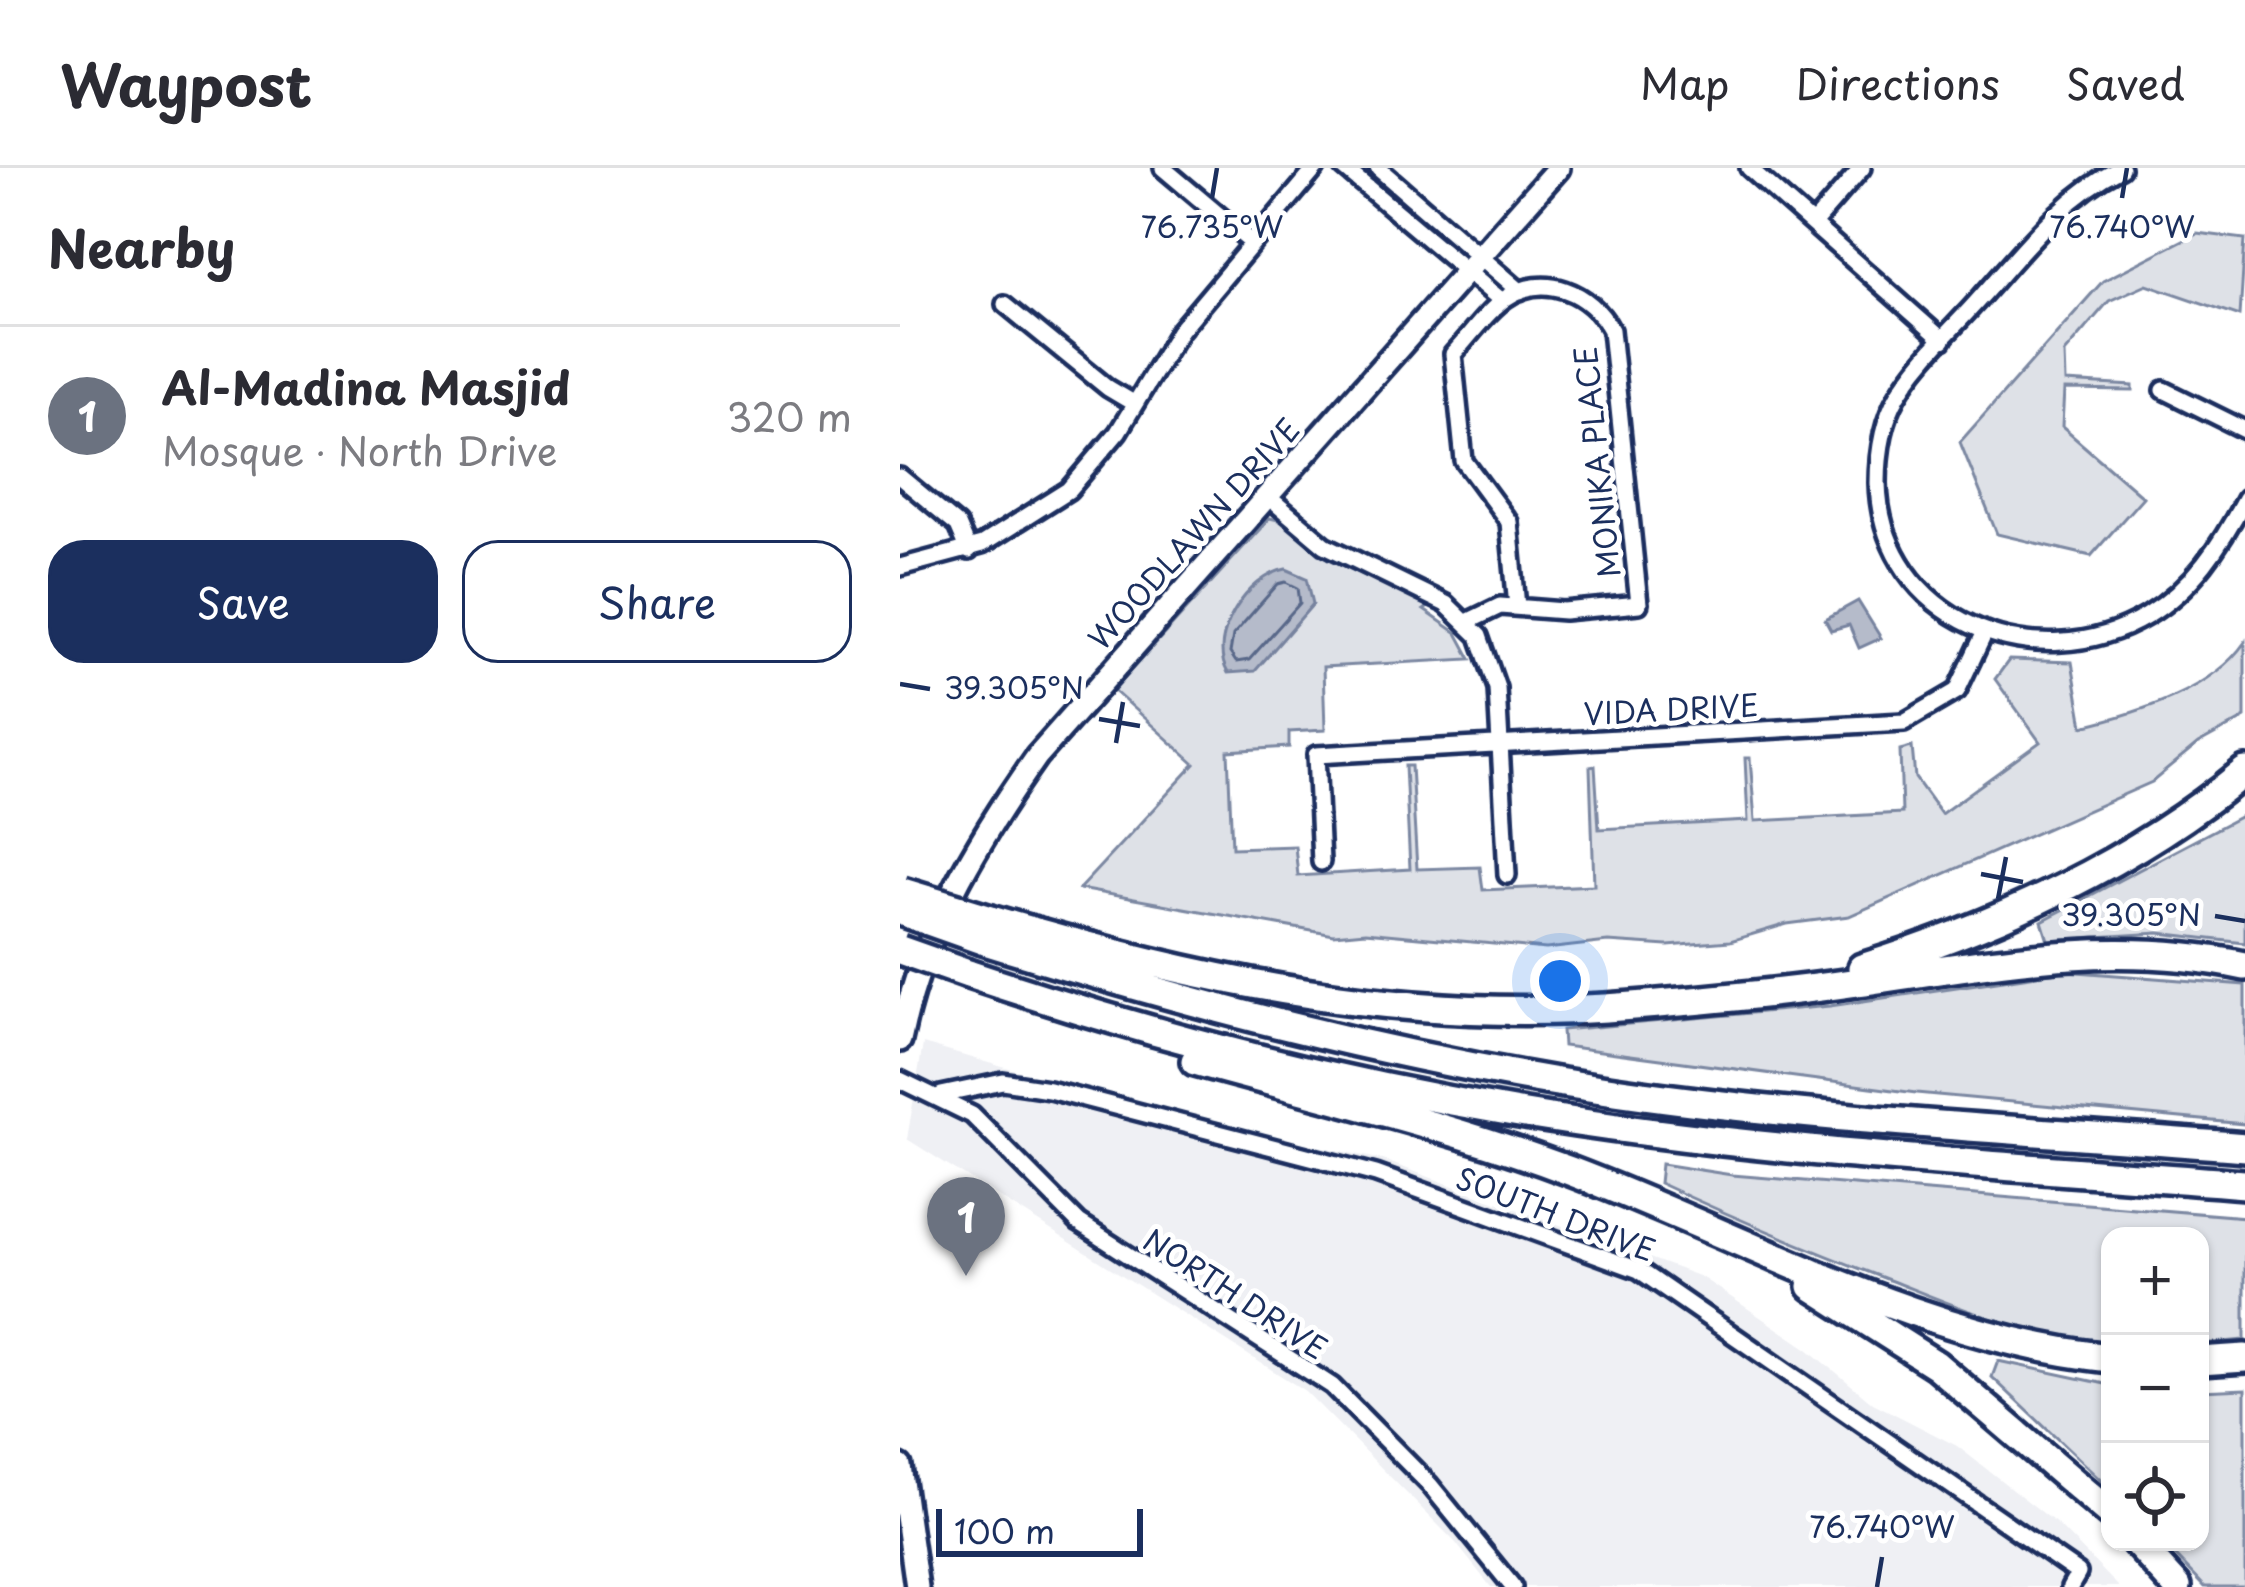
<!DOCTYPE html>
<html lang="en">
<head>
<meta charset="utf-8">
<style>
  :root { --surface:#fff; --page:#f2f2f3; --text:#2b2b33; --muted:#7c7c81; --line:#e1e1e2; --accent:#1b2f5e }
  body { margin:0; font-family:"Playpen Sans",sans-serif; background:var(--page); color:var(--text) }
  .controls { position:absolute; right:36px; bottom:36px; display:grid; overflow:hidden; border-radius:24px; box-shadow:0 3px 9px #0004 }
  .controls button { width:108px; height:108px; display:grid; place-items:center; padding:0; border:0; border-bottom:3px solid var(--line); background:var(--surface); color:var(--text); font:60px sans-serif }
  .scale { position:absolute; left:36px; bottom:30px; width:207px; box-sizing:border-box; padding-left:12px; border:6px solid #1b2f5e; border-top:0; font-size:33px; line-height:42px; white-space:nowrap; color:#1b2f5e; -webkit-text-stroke:9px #fff; paint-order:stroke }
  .you { position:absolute; left:660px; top:813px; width:42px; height:42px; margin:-30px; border:9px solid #fff; border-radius:50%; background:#1a73e8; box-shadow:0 0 0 18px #1a73e833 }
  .badge { display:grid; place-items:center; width:78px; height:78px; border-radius:50%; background:var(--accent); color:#fff; font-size:39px; font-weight:700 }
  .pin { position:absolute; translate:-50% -99px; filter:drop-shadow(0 3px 6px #0008) }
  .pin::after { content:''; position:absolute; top:63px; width:42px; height:36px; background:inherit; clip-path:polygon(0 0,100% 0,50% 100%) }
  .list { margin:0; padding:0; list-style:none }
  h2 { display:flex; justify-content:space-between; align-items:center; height:156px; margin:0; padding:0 48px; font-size:51px }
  h2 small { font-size:39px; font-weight:400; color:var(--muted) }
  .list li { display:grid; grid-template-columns:78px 1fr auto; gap:36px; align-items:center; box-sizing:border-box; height:180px; padding:0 48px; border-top:3px solid var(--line) }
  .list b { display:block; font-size:45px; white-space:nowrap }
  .list p { margin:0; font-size:39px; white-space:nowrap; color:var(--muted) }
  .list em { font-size:39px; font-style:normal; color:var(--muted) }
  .actions { display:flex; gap:24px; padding:36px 48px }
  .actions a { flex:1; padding:27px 0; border:3px solid var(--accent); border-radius:36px; text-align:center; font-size:42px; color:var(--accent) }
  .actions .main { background:var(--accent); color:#fff }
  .icon { flex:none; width:66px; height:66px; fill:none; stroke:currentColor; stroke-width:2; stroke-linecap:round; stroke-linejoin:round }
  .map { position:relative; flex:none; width:1345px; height:1419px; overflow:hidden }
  header { display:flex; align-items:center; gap:72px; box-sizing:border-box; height:168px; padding:0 60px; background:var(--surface); border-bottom:3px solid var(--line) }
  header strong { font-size:57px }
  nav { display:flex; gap:66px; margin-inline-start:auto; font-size:42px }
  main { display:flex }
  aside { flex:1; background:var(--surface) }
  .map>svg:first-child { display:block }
  .built { fill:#eff0f4 }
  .green { fill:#dee1e7; stroke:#7c88a2; stroke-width:3 }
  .water { fill:#b5bbca; stroke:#77839f; stroke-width:3 }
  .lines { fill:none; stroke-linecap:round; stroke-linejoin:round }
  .shore { stroke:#596789; stroke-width:3 }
  .street-casing { stroke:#1b2f5e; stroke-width:24 }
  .secondary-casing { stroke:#1b2f5e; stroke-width:30 }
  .highway-casing { stroke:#1b2f5e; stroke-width:36 }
  .street { stroke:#fff; stroke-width:15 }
  .secondary { stroke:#fff; stroke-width:21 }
  .highway { stroke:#fff; stroke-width:27 }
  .highway-bridge-casing { stroke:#1b2f5e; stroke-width:36; stroke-linecap:butt }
  .highway-bridge { stroke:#fff; stroke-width:27 }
  .ticks { fill:none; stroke:#1b2f5e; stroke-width:4.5 }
  .labels { text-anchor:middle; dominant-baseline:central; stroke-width:10; stroke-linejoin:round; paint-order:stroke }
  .street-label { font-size:30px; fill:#1b2f5e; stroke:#fff }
  .ticks-label { font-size:30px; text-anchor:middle; fill:#1b2f5e; stroke:#fff; stroke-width:10; stroke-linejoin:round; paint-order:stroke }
</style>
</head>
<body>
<header>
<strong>Waypost</strong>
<nav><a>Map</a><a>Directions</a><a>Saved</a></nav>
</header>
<main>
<aside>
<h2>Nearby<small></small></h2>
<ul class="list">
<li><span class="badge" style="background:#6b7280">1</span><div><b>Al-Madina Masjid</b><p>Mosque · North Drive</p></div><em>320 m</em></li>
</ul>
<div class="actions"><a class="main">Save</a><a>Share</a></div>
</aside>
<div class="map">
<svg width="1345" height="1419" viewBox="0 0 1345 1419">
  <rect width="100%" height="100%" fill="#fff"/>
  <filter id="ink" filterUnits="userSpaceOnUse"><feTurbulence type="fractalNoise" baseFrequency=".00833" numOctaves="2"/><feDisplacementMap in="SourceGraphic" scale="24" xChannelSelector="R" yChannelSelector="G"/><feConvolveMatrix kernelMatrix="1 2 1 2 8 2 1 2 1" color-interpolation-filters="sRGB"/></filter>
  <g filter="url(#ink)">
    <path class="built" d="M 23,876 L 252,942 L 483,992 L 801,1109 L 908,1181 L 973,1235 L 1057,1278 L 1157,1356 L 1219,1419 L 591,1419 L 555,1374 L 405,1223 L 7,971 Z"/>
    <path class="green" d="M 1297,65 L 1345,71 L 1340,148 L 1247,116 L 1209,133 L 1164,185 L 1165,214 L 1233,218 L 1233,223 L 1164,222 L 1162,259 L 1243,329 L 1191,388 L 1097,366 L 1060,274 L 1203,113 Z
      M 370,350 L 382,353 L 429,391 L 530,438 L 524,442 L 557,465 L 571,491 L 423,499 L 425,562 L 389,564 L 389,579 L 328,583 L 332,680 L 395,678 L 398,708 L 510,701 L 505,598 L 511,598 L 517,701 L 580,699 L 583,722 L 694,717 L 690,599 L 695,598 L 699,661 L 848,653 L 845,590 L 850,590 L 855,653 L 1002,645 L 1000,582 L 1012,579 L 1015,610 L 1041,646 L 1140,574 L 1095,511 L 1109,492 L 1172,494 L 1183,558 C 1238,545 1312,522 1345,474 L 1345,550 L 1298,576 L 1252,614 L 949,748 L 887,756 L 830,773 L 768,778 L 708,774 L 646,781 L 465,764 L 434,767 L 179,721 L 295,596 L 213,522 Z
      M 1345,646 L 1345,775 L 1259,765 L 1148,772 L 1142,753 Z
      M 1164,803 L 1345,817 L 1345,956 L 1016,925 L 663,878 L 662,862 L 930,838 Z
      M 761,996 L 832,1007 L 1345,1049 L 1345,1172 L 1300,1176 L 1300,1068 L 1210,1068 L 1210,1175 C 1130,1171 1061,1140 989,1112 C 911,1082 834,1050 759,1015 Z
      M 1098,1193 L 1210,1217 L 1210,1321 L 1092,1209 Z
      M 1345,1221 L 1345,1419 L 1305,1419 L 1262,1374 L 1300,1374 L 1300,1223 Z"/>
    <path class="water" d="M 386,401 L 407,410 L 413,436 L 355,503 L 328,505 C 306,469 349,407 386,401 Z
      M 958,433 L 981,470 L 959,480 L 949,457 L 931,462 L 925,451 Z"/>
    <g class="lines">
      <path class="shore" d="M 386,414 L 398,420 L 400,435 L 349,492 L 336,494 L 330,485 L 333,467 L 378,416 Z"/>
      <g class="street-casing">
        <path id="street" d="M 263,0 L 352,75
          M 444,0 L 602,133
          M 478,0 L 620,123
          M 849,0 L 1043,172
          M 1221,0 C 1162,30 1124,81 1081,129 C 1054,160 1019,191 998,227 C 983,253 978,285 978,315 C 981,452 1137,514 1247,448 C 1293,420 1321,377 1345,331
          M 913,56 L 962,0
          M 105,136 L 208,220 L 235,236
          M 1264,222 L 1345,262
          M 0,309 L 58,357 L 69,383
          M 366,327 L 425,377 L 546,436 L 579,468 L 597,520 L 607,707
          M 0,399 L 82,377 L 169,322 L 218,264 L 279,163 L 416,0
          M 567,454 L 600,438 L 664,443 L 739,436 L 711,162 C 691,124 644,104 606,130 C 586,144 570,168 553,186 L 564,293 L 609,354 L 617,439
          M 421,694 L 416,587 L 1004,554 L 1057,523 L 1084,466
          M 0,912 L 72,947 L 179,1055 L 432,1218 L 530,1317 L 613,1419
          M 41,927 L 103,914 L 149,921 L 476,1006 L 739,1102 L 1178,1405 L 1170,1419"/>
      </g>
      <g class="secondary-casing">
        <path id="secondary" d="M 0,872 C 22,765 75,676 137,588 L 658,0
          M 0,1298 L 17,1419"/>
      </g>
      <g class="highway-casing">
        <path id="highway" d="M 91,751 C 307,815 507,857 733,838 C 808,832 884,825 958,814 C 1088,795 1214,770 1345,798
          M 82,772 C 285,835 490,889 701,921 C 914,953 1131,962 1345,979
          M 962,800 C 1097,758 1236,694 1345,603
          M 68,806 C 245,865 428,913 613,944 C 855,985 1101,997 1345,1016
          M 295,893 C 421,928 548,957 670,1003 C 847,1070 1020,1170 1210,1190
          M 912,1118 L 1036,1197 L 1210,1346
          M 1300,1193 L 1345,1190
          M 1236,1374 L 1277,1419"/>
      </g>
      <use href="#street" class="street"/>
      <use href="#secondary" class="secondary"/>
      <use href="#highway" class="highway"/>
      <g class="highway-bridge-casing">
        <path id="highway-bridge" d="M 2,724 L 91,751
          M 0,743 L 82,772
          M 0,782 L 68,806"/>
      </g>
      <use href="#highway-bridge" class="highway-bridge"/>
    </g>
  </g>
  <path class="ticks" d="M 312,30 L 317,0M 1222,30 L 1227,0M 0,516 L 30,521M 199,551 L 240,558M 216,575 L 223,534M 1081,706 L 1123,714M 1098,731 L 1106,689M 1315,748 L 1345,753M 977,1419 L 982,1389"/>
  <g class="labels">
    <g class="street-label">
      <text transform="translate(696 294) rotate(-96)">MONIKA PLACE</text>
      <text transform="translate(293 365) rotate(-48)">WOODLAWN DRIVE</text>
      <text transform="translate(771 540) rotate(-3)">VIDA DRIVE</text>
      <text transform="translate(656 1045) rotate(21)">SOUTH DRIVE</text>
      <text transform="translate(336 1125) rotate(33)">NORTH DRIVE</text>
    </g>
  </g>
  <g class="ticks-label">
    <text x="312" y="70">76.735°W</text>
    <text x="1222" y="70">76.740°W</text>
    <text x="114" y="531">39.305°N</text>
    <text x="1231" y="758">39.305°N</text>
    <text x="982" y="1370">76.740°W</text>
  </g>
</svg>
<div class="controls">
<button>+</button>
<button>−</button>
<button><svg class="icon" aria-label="locate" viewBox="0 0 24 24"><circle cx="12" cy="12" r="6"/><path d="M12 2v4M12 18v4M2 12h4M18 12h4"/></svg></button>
</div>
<div class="scale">100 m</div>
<div class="you"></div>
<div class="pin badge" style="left:66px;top:1108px;background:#6b7280">1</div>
</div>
</main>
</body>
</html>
